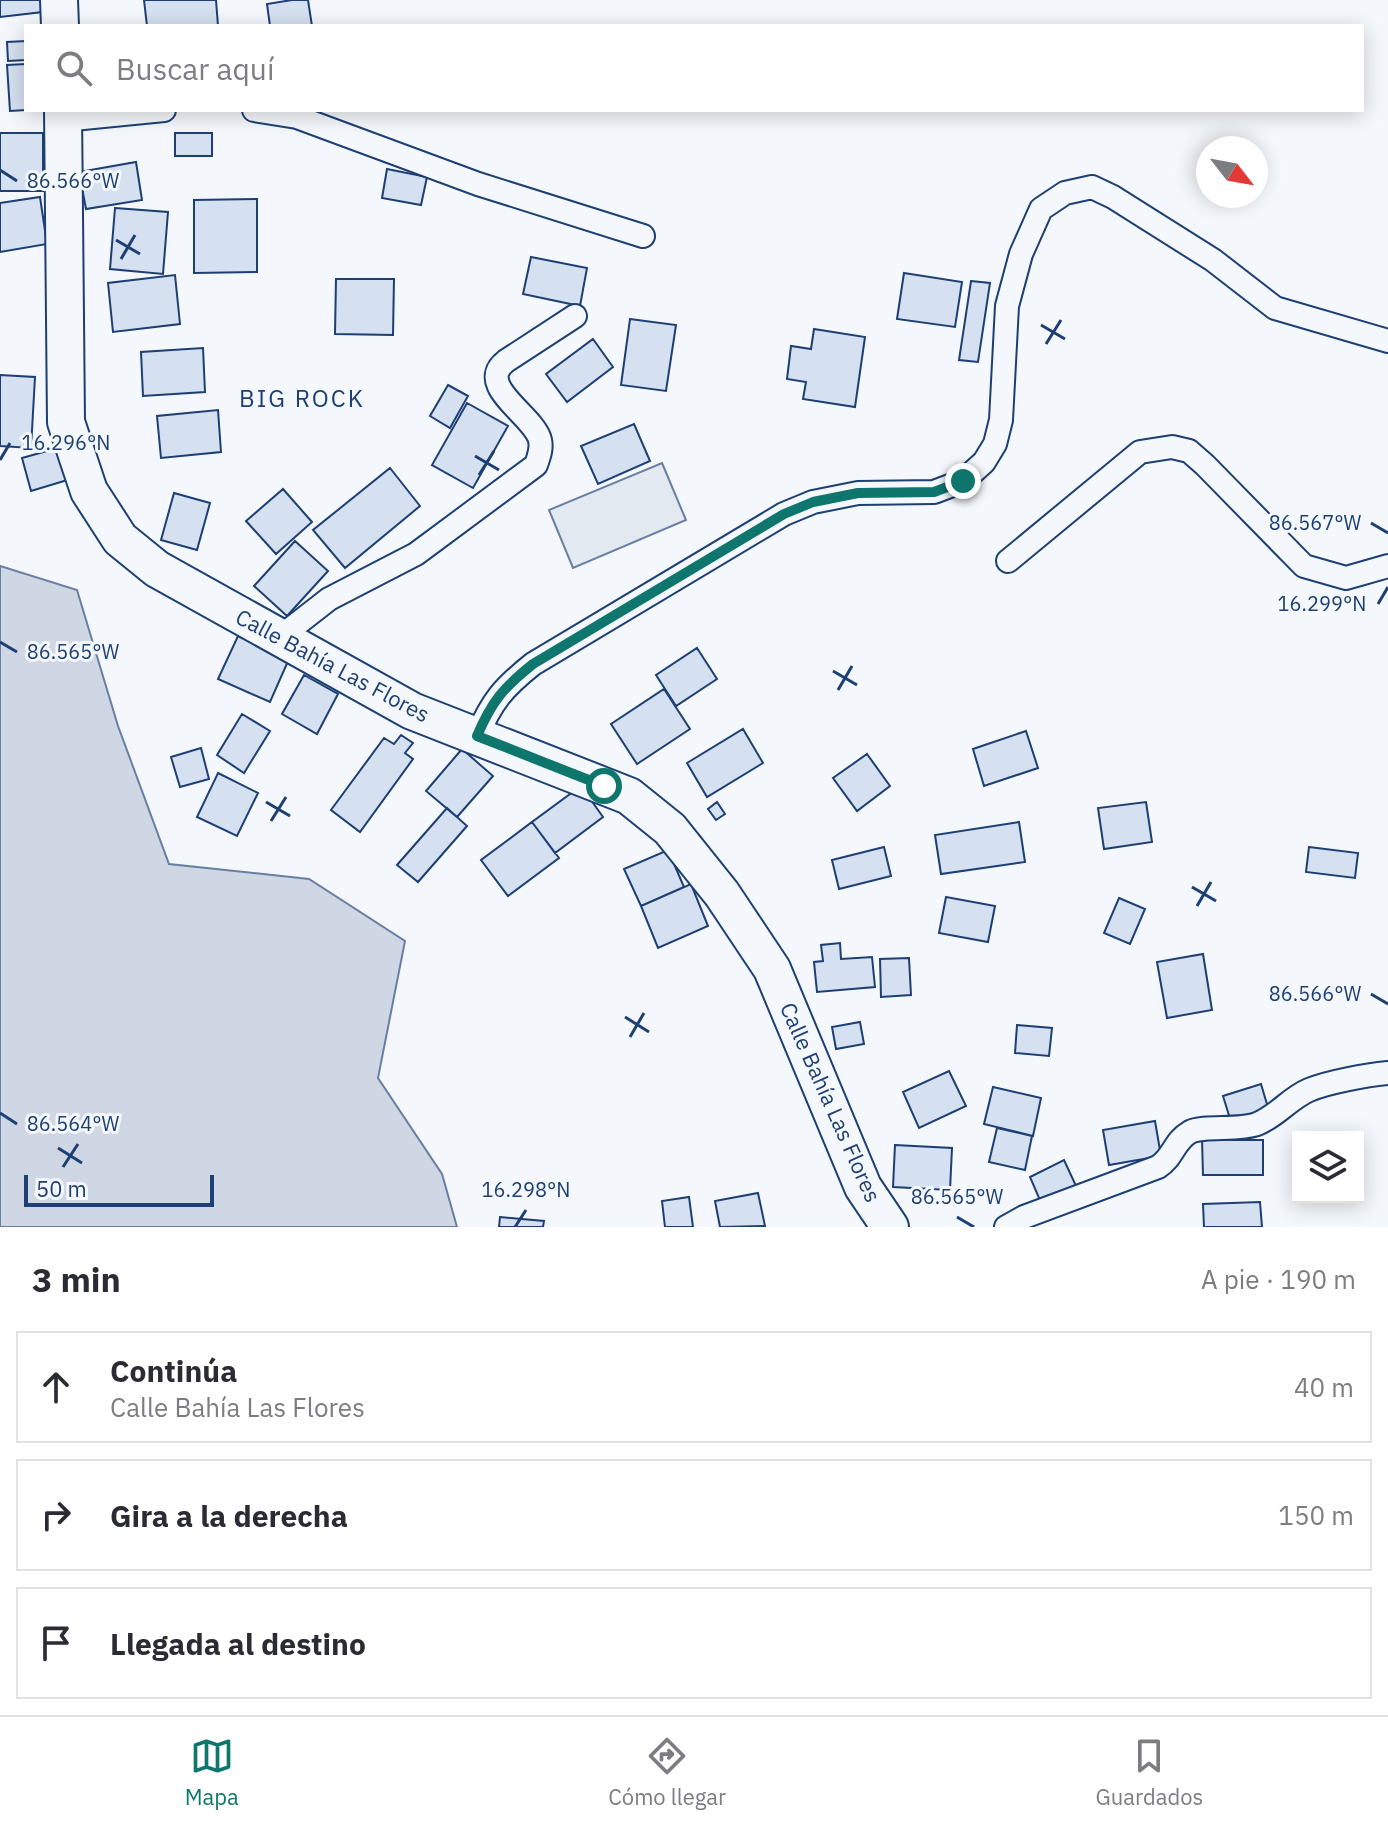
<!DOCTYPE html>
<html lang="es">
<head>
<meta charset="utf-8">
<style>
  :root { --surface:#fff; --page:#f7f7f7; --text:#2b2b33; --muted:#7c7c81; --line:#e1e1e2; --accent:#0f766e }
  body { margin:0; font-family:"IBM Plex Sans",sans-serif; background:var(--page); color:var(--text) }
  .controls { position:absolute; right:24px; bottom:24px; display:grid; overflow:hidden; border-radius:0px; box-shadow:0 4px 20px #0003 }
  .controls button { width:72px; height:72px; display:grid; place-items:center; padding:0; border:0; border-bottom:2px solid var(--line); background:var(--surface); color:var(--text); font:40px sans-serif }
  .compass { position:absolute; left:1196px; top:136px; width:72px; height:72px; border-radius:50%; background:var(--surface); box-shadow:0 4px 20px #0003; rotate:121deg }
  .scale { position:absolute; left:24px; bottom:20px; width:190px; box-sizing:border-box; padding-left:8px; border:4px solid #1d3f73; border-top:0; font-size:22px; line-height:28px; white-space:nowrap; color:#1d3f73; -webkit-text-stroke:6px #f4f7fb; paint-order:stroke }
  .stop { position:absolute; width:24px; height:24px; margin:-18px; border:6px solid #0f766e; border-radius:50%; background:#fff }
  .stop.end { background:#0f766e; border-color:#fff; box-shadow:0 2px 8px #0008 }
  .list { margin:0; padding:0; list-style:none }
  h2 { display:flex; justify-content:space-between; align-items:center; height:104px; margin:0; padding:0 32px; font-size:34px }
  h2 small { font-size:26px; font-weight:400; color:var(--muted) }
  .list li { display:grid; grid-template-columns:52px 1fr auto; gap:24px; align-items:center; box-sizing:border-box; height:112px; margin:0 16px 16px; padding:0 16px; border:2px solid var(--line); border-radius:0px }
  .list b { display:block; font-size:30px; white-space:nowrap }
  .list p { margin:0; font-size:26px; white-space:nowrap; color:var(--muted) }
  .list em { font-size:26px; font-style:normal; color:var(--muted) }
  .icon { flex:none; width:44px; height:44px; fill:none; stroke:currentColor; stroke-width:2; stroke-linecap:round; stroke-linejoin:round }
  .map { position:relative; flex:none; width:1388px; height:1227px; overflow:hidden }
  .search { position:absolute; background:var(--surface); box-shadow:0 4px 20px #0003; left:24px; right:24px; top:24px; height:88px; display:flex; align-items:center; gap:20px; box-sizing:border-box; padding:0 28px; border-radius:0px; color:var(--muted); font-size:30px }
  .sheet { height:488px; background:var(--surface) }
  nav { display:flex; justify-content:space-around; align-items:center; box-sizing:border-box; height:112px; border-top:2px solid var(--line); background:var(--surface); font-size:22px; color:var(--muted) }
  nav a { display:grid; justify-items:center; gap:4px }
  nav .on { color:var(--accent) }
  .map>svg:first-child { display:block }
  .green { fill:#e3e9f0; stroke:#687fa3; stroke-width:2 }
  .water { fill:#cfd7e4; stroke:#687fa3; stroke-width:2 }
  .building { fill:#d5e0f0; stroke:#1d3f73; stroke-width:2 }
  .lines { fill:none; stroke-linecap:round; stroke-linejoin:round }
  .minor-casing { stroke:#1d3f73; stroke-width:26 }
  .primary-casing { stroke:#1d3f73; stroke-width:40 }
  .minor { stroke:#f4f7fb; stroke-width:22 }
  .primary { stroke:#f4f7fb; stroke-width:36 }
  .route { stroke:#0f766e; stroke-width:10 }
  .ticks { fill:none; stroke:#1d3f73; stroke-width:3 }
  .labels { text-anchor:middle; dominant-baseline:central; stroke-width:6; stroke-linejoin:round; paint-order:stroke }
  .street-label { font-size:22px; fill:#1d3f73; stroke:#f4f7fb }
  .neighbourhood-label { font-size:24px; letter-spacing:2px; fill:#1d3f73; stroke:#f4f7fb }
  .ticks-label { font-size:20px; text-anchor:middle; fill:#1d3f73; stroke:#f4f7fb; stroke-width:6; stroke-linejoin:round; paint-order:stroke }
</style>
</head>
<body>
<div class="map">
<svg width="1388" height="1227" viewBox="0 0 1388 1227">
  <rect width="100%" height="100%" fill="#f4f7fb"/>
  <path class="green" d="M 662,463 L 686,520 L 573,568 L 549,510 Z"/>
  <path class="water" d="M 0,566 L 77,590 L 118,726 L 169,864 L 309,879 L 405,941 L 378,1078 L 442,1174 L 457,1227 L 0,1227 Z"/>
  <path class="building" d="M 0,0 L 50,0 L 51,11 L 0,17 Z
    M 144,0 L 216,0 L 218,26 L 147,26 Z
    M 292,0 L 308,0 L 312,26 L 270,26 L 267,4 Z
    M 26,41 L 26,60 L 8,61 L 7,42 Z
    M 26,64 L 26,110 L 10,111 L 7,65 Z
    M 0,133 L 43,133 L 43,191 L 0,191 Z
    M 175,133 L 212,133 L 212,156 L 175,156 Z
    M 136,162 L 142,200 L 86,209 L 79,172 Z
    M 387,169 L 427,177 L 421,205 L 382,198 Z
    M 40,197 L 47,244 L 0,252 L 0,203 Z
    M 257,199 L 257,272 L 194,273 L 194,200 Z
    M 115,208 L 168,212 L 163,274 L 110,269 Z
    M 531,257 L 587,268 L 580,306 L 523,294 Z
    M 904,273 L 962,282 L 955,327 L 897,319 Z
    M 175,275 L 180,324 L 113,332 L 108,283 Z
    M 336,279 L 394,279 L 393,335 L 335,334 Z
    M 971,281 L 990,283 L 978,362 L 959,360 Z
    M 630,319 L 676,325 L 666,391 L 621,385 Z
    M 814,329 L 865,337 L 855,407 L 803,399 L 806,382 L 787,379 L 791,346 L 811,349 Z
    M 593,339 L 613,367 L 567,402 L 546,374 Z
    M 203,348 L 205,392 L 143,396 L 141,352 Z
    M 0,375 L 35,377 L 31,448 L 0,446 Z
    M 448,385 L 468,396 L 450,428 L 430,416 Z
    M 467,403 L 508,426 L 473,488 L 432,465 Z
    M 218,410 L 221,452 L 161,458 L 157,416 Z
    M 634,424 L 650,461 L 598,484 L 581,446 Z
    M 65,446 L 74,478 L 31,491 L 22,458 Z
    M 390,468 L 420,506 L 345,568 L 313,530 Z
    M 283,489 L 312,522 L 276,554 L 246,521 Z
    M 174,493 L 210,503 L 197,550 L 161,540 Z
    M 295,541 L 328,571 L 287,616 L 254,586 Z
    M 238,636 L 289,659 L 270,702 L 218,679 Z
    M 697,648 L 717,679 L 676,706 L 656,675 Z
    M 304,675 L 338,694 L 317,734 L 282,714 Z
    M 664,689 L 690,729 L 637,764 L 611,724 Z
    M 242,714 L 270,731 L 244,773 L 217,755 Z
    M 743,729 L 763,763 L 707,797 L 687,763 Z
    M 1026,731 L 1038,768 L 984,786 L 973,749 Z
    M 401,735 L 413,743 L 405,753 L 413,759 L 360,832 L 331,810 L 384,738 L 394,744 Z
    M 201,748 L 209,779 L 180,787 L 171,757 Z
    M 462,749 L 493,776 L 457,817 L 426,791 Z
    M 867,754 L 890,786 L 857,811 L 833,778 Z
    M 218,773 L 258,793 L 237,836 L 197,817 Z
    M 581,786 L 603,817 L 555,853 L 532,822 Z
    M 717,802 L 725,814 L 716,820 L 708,809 Z
    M 1146,802 L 1152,842 L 1104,849 L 1098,808 Z
    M 447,808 L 467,826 L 418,882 L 397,865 Z
    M 532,822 L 559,858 L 508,896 L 481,860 Z
    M 1019,822 L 1025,862 L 941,874 L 935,835 Z
    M 884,847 L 891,876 L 839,889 L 832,860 Z
    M 1309,847 L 1358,853 L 1355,878 L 1306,872 Z
    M 668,850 L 684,887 L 641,906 L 624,869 Z
    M 691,884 L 708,926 L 658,948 L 641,906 Z
    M 946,897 L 995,906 L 988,942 L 939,933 Z
    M 1119,898 L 1145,909 L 1130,944 L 1104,933 Z
    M 840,943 L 841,959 L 872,957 L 875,987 L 817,992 L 814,962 L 823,961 L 821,945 Z
    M 1203,954 L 1212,1010 L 1167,1018 L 1157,962 Z
    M 909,958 L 911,995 L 881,997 L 880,959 Z
    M 860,1022 L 864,1044 L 836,1049 L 832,1027 Z
    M 1017,1025 L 1052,1028 L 1049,1056 L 1015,1053 Z
    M 949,1071 L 966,1106 L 919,1128 L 903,1092 Z
    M 1261,1084 L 1269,1111 L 1231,1122 L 1223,1096 Z
    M 993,1087 L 1041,1098 L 1033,1136 L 984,1124 Z
    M 1155,1121 L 1161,1156 L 1109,1165 L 1103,1130 Z
    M 997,1128 L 1032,1136 L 1025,1170 L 989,1162 Z
    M 1202,1140 L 1263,1140 L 1263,1175 L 1203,1175 Z
    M 895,1145 L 952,1148 L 950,1190 L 893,1187 Z
    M 1064,1160 L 1077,1188 L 1042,1205 L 1030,1177 Z
    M 758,1193 L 765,1226 L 720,1227 L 715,1201 Z
    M 689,1197 L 693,1227 L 665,1227 L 662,1201 Z
    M 1260,1202 L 1262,1227 L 1204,1227 L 1203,1204 Z
    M 500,1217 L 544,1221 L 543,1227 L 499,1227 Z"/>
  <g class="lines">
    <g class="minor-casing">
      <path id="minor" d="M 254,110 L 297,117 L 478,184 L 643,236
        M 63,120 L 164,110
        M 1008,561 L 1140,452 L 1172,447 L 1189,451 L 1205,465 L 1304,566 L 1346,578 L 1388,566
        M 279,638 L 329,599 L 416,554 L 536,465 C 539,456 542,449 540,440 C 534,415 474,386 506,361 L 575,316
        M 477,736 C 492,701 503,688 533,664 L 784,514 L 813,502 L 858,493 L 934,492 L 963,481 L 984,462 L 995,444 L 1001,420 L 1007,306 L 1021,254 L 1041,209 L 1065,193 L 1092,187 L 1113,197 L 1213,260 L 1275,308 L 1388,341
        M 1006,1227 L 1024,1217 L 1158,1167 C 1173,1158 1174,1141 1190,1132 C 1204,1125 1238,1131 1257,1124 C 1277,1116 1290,1098 1309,1090 C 1328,1082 1367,1075 1388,1073"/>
    </g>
    <g class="primary-casing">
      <path id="primary" d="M 59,0 L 60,26
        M 63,110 L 66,422 L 89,491 L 120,539 L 157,569 L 412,711 L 629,796 L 670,829 L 722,894 L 772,969 L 863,1187 L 890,1227"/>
    </g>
    <use href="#minor" class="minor"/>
    <use href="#primary" class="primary"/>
  </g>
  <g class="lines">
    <path class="route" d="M 604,786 L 477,736 C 492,701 503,688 533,664 L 784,514 L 813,502 L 858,493 L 934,492 L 963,481"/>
  </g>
  <path class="ticks" d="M 0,170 L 17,181M 116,240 L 140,254M 121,259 L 135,235M 1041,325 L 1065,339M 1046,344 L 1061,320M 475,456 L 499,470M 0,460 L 10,443M 479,475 L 494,451M 1371,523 L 1388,533M 1378,604 L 1388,587M 0,642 L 17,652M 833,671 L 857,685M 838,690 L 852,666M 266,802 L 290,816M 271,821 L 286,797M 1192,887 L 1216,901M 1197,906 L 1211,882M 1371,994 L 1388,1004M 625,1017 L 649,1032M 630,1037 L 644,1013M 0,1113 L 17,1124M 58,1148 L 82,1163M 63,1167 L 78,1144M 957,1217 L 974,1227M 515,1227 L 526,1210"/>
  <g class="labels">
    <g class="street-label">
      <text transform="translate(333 665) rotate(28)">Calle Bahía Las Flores</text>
      <text transform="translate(831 1102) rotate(66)">Calle Bahía Las Flores</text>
    </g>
    <g class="neighbourhood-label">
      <text x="302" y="398">BIG ROCK</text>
    </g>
  </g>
  <g class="ticks-label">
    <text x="73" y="188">86.566°W</text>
    <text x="66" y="450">16.296°N</text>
    <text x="1315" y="530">86.567°W</text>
    <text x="1322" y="611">16.299°N</text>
    <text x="73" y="659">86.565°W</text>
    <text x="1315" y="1001">86.566°W</text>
    <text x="73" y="1131">86.564°W</text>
    <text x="526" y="1197">16.298°N</text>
    <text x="957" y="1204">86.565°W</text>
  </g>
</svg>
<div class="controls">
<button><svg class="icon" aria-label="layers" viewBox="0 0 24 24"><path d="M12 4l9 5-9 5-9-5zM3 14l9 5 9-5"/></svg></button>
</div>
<svg class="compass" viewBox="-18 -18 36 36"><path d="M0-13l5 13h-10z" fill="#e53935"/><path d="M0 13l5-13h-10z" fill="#7c7c81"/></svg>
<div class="scale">50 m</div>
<div class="stop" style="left:604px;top:786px"></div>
<div class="stop end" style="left:963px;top:481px"></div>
<div class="search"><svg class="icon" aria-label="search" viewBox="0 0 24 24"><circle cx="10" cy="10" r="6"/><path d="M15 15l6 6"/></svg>Buscar aquí</div>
</div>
<section class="sheet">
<h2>3 min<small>A pie · 190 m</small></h2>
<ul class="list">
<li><svg class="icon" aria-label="ahead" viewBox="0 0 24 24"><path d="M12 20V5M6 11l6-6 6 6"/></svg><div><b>Continúa</b><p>Calle Bahía Las Flores</p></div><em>40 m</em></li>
<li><svg class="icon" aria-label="right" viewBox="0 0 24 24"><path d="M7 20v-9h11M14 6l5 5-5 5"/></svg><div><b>Gira a la derecha</b></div><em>150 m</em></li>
<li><svg class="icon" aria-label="arrive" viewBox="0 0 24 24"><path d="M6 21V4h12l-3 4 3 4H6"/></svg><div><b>Llegada al destino</b></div></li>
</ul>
</section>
<nav>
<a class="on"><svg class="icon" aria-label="map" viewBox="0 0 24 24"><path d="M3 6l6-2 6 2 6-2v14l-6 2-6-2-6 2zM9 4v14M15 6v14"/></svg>Mapa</a>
<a><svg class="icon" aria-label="directions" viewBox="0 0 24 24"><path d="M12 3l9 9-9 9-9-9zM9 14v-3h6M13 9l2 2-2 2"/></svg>Cómo llegar</a>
<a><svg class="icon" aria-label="saved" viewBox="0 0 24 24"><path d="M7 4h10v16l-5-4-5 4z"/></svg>Guardados</a>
</nav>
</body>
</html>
